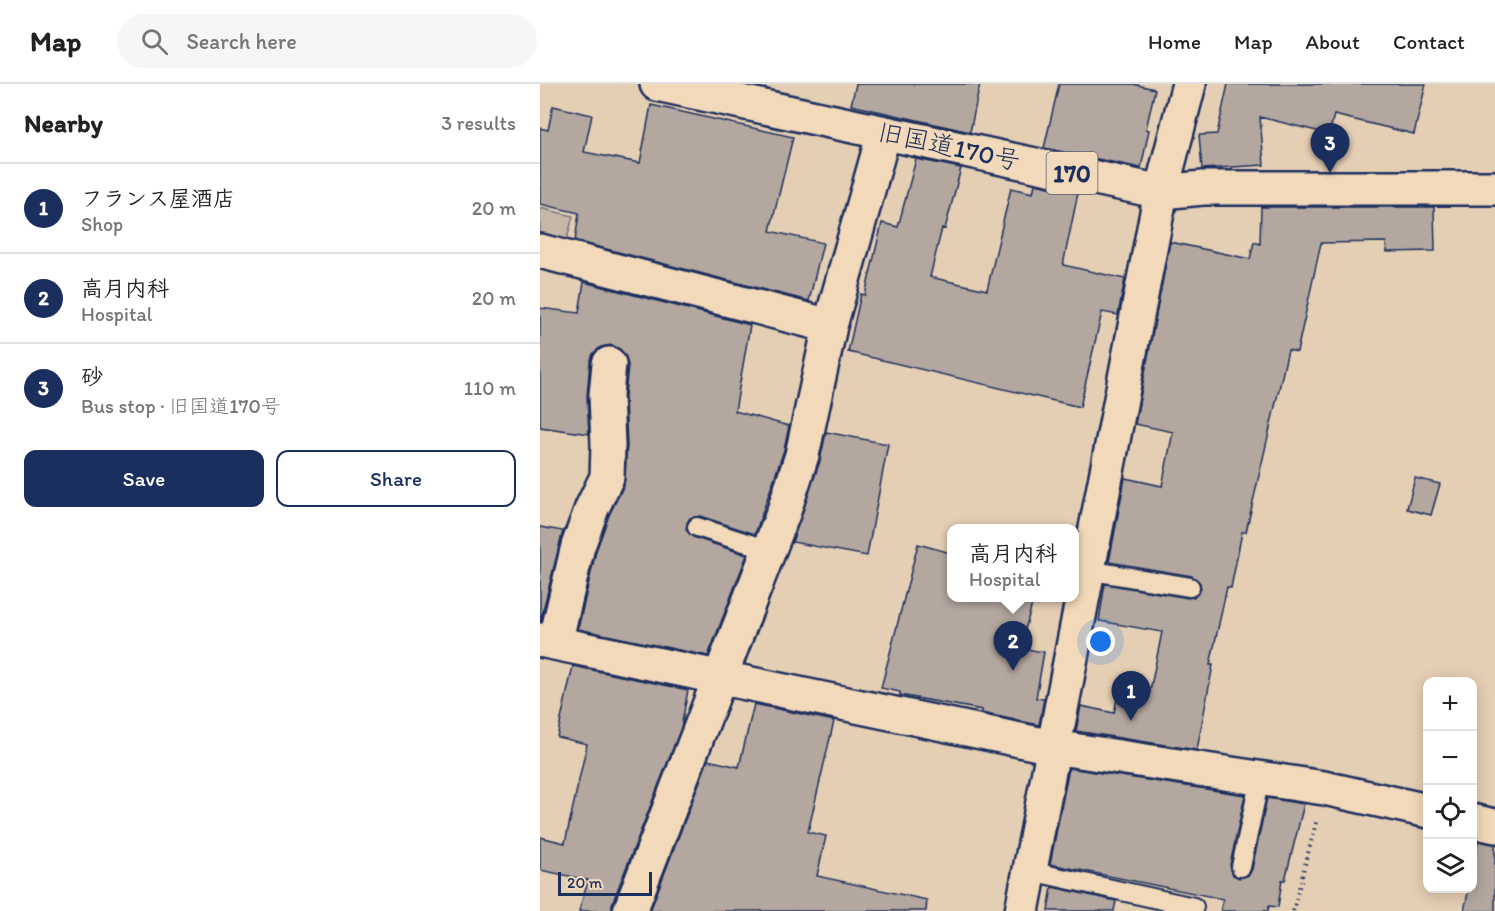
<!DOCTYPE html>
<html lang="en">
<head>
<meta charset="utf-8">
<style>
  :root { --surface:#fff; --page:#f6f6f6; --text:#222; --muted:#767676; --line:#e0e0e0; --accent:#1b2f5e }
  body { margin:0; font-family:Itim,"Klee One",sans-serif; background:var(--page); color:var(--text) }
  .controls { position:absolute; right:18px; bottom:18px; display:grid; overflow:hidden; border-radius:12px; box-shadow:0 3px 15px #0003 }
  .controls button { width:54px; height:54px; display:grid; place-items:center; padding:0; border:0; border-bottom:2px solid var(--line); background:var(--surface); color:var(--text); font:30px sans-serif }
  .scale { position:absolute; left:18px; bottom:15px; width:94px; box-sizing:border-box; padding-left:6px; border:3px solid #1b2f5e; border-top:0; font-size:16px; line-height:21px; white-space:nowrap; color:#1b2f5e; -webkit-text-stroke:4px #f2d9b9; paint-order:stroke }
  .you { position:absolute; left:561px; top:558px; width:21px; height:21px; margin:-15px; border:4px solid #fff; border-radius:50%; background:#1a73e8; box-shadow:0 0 0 9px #1a73e833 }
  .badge { display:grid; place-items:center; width:39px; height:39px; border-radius:50%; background:var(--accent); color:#fff; font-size:20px; font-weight:700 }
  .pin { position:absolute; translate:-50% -50px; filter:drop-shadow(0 2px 3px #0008) }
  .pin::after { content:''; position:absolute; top:32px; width:21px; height:18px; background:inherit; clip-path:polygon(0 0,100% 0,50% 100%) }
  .popup { position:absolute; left:407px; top:440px; width:132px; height:78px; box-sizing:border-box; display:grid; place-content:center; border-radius:12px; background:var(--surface); filter:drop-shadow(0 2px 4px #0005); font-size:20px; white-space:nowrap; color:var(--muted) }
  .popup b { font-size:22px; color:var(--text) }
  .popup::after { content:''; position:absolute; left:50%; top:100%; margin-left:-12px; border:12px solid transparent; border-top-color:var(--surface) }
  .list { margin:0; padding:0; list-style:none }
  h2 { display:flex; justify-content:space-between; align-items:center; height:78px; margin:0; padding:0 24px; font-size:26px }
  h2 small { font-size:20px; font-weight:400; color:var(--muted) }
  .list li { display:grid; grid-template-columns:39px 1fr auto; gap:18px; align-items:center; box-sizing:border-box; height:90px; padding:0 24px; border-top:2px solid var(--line) }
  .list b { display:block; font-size:22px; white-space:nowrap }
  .list p { margin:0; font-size:20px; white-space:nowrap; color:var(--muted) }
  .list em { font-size:20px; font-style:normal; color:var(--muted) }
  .actions { display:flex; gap:12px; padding:18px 24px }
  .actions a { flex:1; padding:14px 0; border:2px solid var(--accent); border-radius:12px; text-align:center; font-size:21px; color:var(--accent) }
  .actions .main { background:var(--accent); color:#fff }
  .icon { flex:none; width:33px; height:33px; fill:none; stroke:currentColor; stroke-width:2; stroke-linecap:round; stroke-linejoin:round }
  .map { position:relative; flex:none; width:955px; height:827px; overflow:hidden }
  header { display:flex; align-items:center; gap:36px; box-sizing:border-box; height:84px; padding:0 30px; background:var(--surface); border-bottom:2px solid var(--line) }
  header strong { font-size:28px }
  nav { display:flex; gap:33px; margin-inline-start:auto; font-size:21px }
  .search { width:420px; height:54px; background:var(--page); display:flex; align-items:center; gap:15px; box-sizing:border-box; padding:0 21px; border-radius:33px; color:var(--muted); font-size:22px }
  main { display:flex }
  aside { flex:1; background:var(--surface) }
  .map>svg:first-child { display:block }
  .green { fill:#c7b7a7; stroke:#717382; stroke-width:1.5 }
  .building { fill:#b3a79f; stroke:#1b2f5e; stroke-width:1.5 }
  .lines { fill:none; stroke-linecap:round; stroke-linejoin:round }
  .service-casing { stroke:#1b2f5e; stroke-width:22 }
  .minor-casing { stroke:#1b2f5e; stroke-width:38 }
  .tertiary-casing { stroke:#1b2f5e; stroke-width:38 }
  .trunk-casing { stroke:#1b2f5e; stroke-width:38 }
  .path { stroke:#1b2f5e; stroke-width:4; stroke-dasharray:1.5 4.5; stroke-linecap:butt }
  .service { stroke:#f2d9b9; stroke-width:18 }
  .minor { stroke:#f2d9b9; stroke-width:33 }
  .tertiary { stroke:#f2d9b9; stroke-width:33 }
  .trunk { stroke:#f2d9b9; stroke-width:33 }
  .labels { text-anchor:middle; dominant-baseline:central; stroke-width:6; stroke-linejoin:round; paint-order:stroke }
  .shield { fill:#f2d9b9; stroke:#5c6279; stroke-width:1.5 }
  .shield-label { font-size:24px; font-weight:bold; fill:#1b2f5e }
  .street-label { font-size:26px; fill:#1b2f5e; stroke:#f2d9b9 }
</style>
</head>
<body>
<header>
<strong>Map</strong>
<div class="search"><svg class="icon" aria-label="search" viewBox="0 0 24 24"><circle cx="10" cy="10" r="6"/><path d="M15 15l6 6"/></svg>Search here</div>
<nav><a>Home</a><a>Map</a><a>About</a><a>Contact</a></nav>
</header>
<main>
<aside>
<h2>Nearby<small>3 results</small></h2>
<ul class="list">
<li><span class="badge">1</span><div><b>フランス屋酒店</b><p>Shop</p></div><em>20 m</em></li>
<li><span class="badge">2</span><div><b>高月内科</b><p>Hospital</p></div><em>20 m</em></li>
<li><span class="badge">3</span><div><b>砂</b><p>Bus stop · 旧国道170号</p></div><em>110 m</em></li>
</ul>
<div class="actions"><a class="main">Save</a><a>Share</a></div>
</aside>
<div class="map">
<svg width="955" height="827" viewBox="0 0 955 827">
  <rect width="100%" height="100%" fill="#e5cfb4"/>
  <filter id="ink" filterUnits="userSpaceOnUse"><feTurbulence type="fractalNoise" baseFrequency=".0167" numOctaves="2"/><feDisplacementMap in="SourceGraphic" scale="12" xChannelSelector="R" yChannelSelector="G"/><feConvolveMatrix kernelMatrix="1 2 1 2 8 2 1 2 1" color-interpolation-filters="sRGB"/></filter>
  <g filter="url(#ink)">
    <path class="green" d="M 0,124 L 33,132 L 25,163 L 0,157 Z"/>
    <path class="building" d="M 316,0 L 440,0 L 430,48 L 311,21 Z
      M 519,0 L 593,0 L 615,5 L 606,45 L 609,46 L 601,84 L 504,64 Z
      M 688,0 L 886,0 L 874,50 L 794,31 L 789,50 L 720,33 L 724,81 L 662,85 L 659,51 L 677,50 Z
      M 111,21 L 253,53 L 230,147 L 283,159 L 269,217 L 35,157 L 39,129 L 0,120 L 0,44 L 8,46 L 13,22 L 52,31 L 44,68 L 100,79 Z
      M 376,75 L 421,84 L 405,145 L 402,144 L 390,193 L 447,206 L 471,104 L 493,109 L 495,100 L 538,109 L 523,181 L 585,195 L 578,231 L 562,228 L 540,323 L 308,268 L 321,210 L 325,211 L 342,139 L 358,143 Z
      M 721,123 L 894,123 L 895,167 L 847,168 L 846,158 L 781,159 L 757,268 L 748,266 L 706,448 L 702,448 L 691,504 L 687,503 L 670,581 L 673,581 L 657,666 L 536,647 L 541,622 L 574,629 L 579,606 L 609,612 L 622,548 L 559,537 L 565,500 L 648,514 L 654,513 L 661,505 L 660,499 L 652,492 L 569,478 L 585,394 L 622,402 L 633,348 L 595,340 L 630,158 L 710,175 L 714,158 L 720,160 Z
      M 44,198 L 210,241 L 195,327 L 249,342 L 244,366 L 215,450 L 160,432 L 150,434 L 147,439 L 146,446 L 153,453 L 207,471 L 168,572 L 38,545 L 56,467 L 69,431 L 84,401 L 87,362 L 85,312 L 88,281 L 86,273 L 80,265 L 71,261 L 61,263 L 53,270 L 50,278 L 47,312 L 49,350 L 0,343 L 0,224 L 39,229 Z
      M 286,348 L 348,360 L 327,472 L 252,458 L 280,377 Z
      M 875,394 L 900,400 L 891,431 L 867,425 Z
      M 0,443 L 23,447 L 0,538 Z
      M 378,460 L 411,469 L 411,513 L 494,513 L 480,564 L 504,568 L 496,614 L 504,615 L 499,641 L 442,629 L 442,626 L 360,611 L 360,608 L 341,604 Z
      M 33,582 L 148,606 L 141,644 L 72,820 L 72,827 L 39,827 L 48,796 L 0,786 L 0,753 L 25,759 L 47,660 L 17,653 Z
      M 214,620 L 294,637 L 268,748 L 286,752 L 277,792 L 387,816 L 386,827 L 110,827 L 168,676 L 199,683 Z
      M 529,684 L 705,711 L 690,781 L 693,791 L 699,794 L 709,791 L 712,785 L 727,714 L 764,720 L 745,796 L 742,796 L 738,823 L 729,822 L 728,827 L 681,827 L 683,815 L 510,780 Z
      M 938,757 L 955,760 L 955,827 L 924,827 L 929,804 L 933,804 L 933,784 Z
      M 512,803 L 576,817 L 574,827 L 508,827 Z"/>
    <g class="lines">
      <g class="service-casing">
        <path id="service" d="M 157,443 L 229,466
          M 547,486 L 650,503
          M 701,783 L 720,694
          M 490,787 L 654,823"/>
      </g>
      <g class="minor-casing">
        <path id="minor" d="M 621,108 L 649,0
          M 0,167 L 290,242
          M 0,556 L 513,663 L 784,704 L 888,727
          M 15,559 L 38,462 L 52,424 L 67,393 L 68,361 L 66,311 L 69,280
          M 932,737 L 955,742
          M 90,827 L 244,427 L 262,371 L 290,242 L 344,49"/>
      </g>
      <g class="tertiary-casing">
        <path id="tertiary" d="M 482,827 L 621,108"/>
      </g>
      <g class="trunk-casing">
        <path id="trunk" d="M 117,0 L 621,108 L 663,104 L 955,104"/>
      </g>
      <path class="path" d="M 753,827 L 777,735"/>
      <use href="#service" class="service"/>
      <use href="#minor" class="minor"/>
      <use href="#tertiary" class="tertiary"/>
      <use href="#trunk" class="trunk"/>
    </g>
  </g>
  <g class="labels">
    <rect class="shield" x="506.5" y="68" width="51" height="42" rx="4.5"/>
    <g class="shield-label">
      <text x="532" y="89">170</text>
    </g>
    <g class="street-label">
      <text transform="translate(409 62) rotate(12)">旧国道170号</text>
    </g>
  </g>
</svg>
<div class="controls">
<button>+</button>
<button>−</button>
<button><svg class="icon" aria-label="locate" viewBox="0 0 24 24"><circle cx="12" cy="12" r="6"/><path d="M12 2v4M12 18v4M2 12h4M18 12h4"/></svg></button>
<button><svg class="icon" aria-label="layers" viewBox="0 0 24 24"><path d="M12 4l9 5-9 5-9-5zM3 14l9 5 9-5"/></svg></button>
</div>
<div class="scale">20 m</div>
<div class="you"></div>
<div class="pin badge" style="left:591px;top:637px">1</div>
<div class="pin badge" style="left:473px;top:587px">2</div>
<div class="popup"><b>高月内科</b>Hospital</div>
<div class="pin badge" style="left:790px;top:89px">3</div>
</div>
</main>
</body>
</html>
